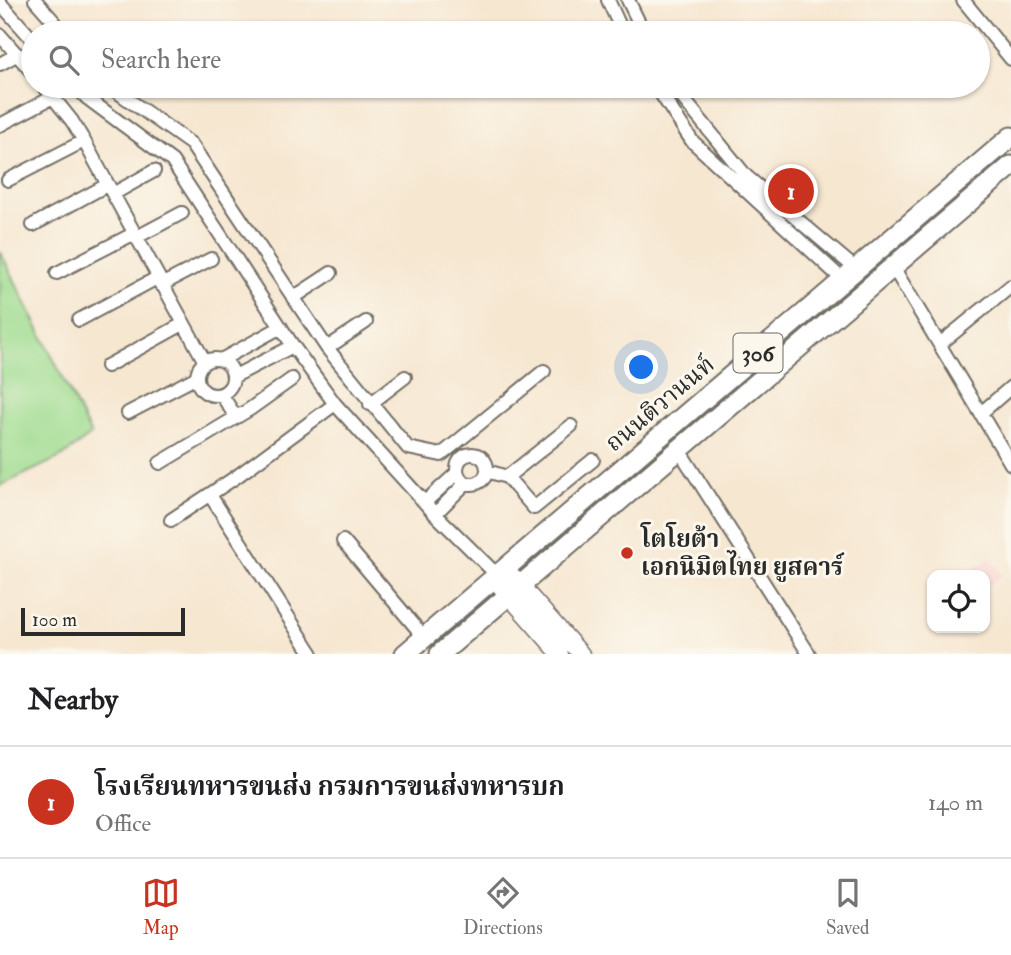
<!DOCTYPE html>
<html lang="en">
<head>
<meta charset="utf-8">
<style>
  :root { --surface:#fff; --page:#f6f6f6; --text:#202124; --muted:#757577; --line:#e0e0e0; --accent:#c8321e }
  body { margin:0; font-family:"IM FELL Double Pica","Noto Serif Thai",serif; background:var(--page); color:var(--text) }
  .controls { position:absolute; right:21px; bottom:21px; display:grid; overflow:hidden; border-radius:14px; box-shadow:0 2px 5px #0004 }
  .controls button { width:63px; height:63px; display:grid; place-items:center; padding:0; border:0; border-bottom:2px solid var(--line); background:var(--surface); color:var(--text); font:35px sans-serif }
  .scale { position:absolute; left:21px; bottom:18px; width:164px; box-sizing:border-box; padding-left:7px; border:4px solid #2b2b2b; border-top:0; font-size:19px; line-height:24px; white-space:nowrap; color:#2b2b2b; -webkit-text-stroke:5px #fbf7ec; paint-order:stroke }
  .you { position:absolute; left:642px; top:368px; width:24px; height:24px; margin:-18px; border:5px solid #fff; border-radius:50%; background:#1a73e8; box-shadow:0 0 0 10px #1a73e833 }
  .badge { display:grid; place-items:center; width:46px; height:46px; border-radius:50%; background:var(--accent); color:#fff; font-size:23px; font-weight:700 }
  .pin { position:absolute; translate:-50% -50%; border:4px solid #fff; box-shadow:0 2px 7px #0006 }
  .list { margin:0; padding:0; list-style:none }
  h2 { display:flex; justify-content:space-between; align-items:center; height:91px; margin:0; padding:0 28px; font-size:30px }
  h2 small { font-size:23px; font-weight:400; color:var(--muted) }
  .list li { display:grid; grid-template-columns:46px 1fr auto; gap:21px; align-items:center; box-sizing:border-box; height:112px; padding:0 28px; border-top:2px solid var(--line) }
  .list b { display:block; font-size:26px; white-space:nowrap }
  .list p { margin:0; font-size:23px; white-space:nowrap; color:var(--muted) }
  .list em { font-size:23px; font-style:normal; color:var(--muted) }
  .icon { flex:none; width:38px; height:38px; fill:none; stroke:currentColor; stroke-width:2; stroke-linecap:round; stroke-linejoin:round }
  .map { position:relative; flex:none; width:1011px; height:654px; overflow:hidden }
  .search { position:absolute; background:var(--surface); box-shadow:0 2px 5px #0004; left:21px; right:21px; top:21px; height:77px; display:flex; align-items:center; gap:18px; box-sizing:border-box; padding:0 24px; border-radius:38px; color:var(--muted); font-size:26px }
  .sheet { height:203px; background:var(--surface) }
  nav { display:flex; justify-content:space-around; align-items:center; box-sizing:border-box; height:98px; border-top:2px solid var(--line); background:var(--surface); font-size:19px; color:var(--muted) }
  nav a { display:grid; justify-items:center; gap:4px }
  nav .on { color:var(--accent) }
  .map>svg:first-child { display:block }
  .built { fill:#f7d0cf }
  .green { fill:#9edb8f; stroke:#64835d; stroke-width:2 }
  .lines { fill:none; stroke-linecap:round; stroke-linejoin:round }
  .minor-casing { stroke:#726d65; stroke-width:16 }
  .tertiary-casing { stroke:#726d65; stroke-width:19 }
  .primary-casing { stroke:#726d65; stroke-width:23 }
  .minor { stroke:#fff; stroke-width:12 }
  .tertiary { stroke:#fff; stroke-width:16 }
  .primary { stroke:#fff; stroke-width:19 }
  .poi-dot { fill:#c8321e; stroke:#fbf7ec; stroke-width:2.5 }
  .labels { text-anchor:middle; dominant-baseline:central; stroke-width:6; stroke-linejoin:round; paint-order:stroke }
  .shield { fill:#fbf7ec; stroke:#696865; stroke-width:2 }
  .shield-label { font-size:23px; font-weight:bold; fill:#2b2b2b }
  .street-label { font-size:24px; fill:#2b2b2b; stroke:#fbf7ec }
  .poi-label { font-size:24px; font-weight:bold; fill:#2b2b2b; stroke:#fbf7ec; text-anchor:start }
</style>
</head>
<body>
<div class="map">
<svg width="1011" height="654" viewBox="0 0 1011 654">
  <rect width="100%" height="100%" fill="#fbf7ec"/>
  <filter id="ink" filterUnits="userSpaceOnUse"><feTurbulence type="fractalNoise" baseFrequency=".0143" numOctaves="2"/><feDisplacementMap in="SourceGraphic" scale="14" xChannelSelector="R" yChannelSelector="G"/><feConvolveMatrix kernelMatrix="1 2 1 2 8 2 1 2 1" color-interpolation-filters="sRGB"/></filter>
  <filter id="wash" filterUnits="userSpaceOnUse"><feTurbulence type="fractalNoise" baseFrequency=".00686" numOctaves="4" result="noise"/><feDisplacementMap in="SourceGraphic" scale="28" xChannelSelector="R" yChannelSelector="G"/><feGaussianBlur stdDeviation="1.57" result="paint"/><feColorMatrix in="noise" values="0 0 0 0 0 0 0 0 0 0 0 0 0 0 0 0 0 1.4 0 .05"/><feComposite in="paint" operator="in"/></filter>
  <g filter="url(#wash)">
    <rect width="100%" height="100%" fill="#f6e7d1"/>
    <path class="built" d="M 991,558 L 1002,576 L 985,587 L 985,575 L 963,575 Z"/>
    <path class="green" d="M 0,251 L 91,435 L 63,456 L 0,486 Z"/>
  </g>
  <g filter="url(#ink)">
    <g class="lines">
      <g class="minor-casing">
        <path id="minor" d="M 35,0 L 64,33
          M 608,0 L 623,33
          M 628,0 L 644,33
          M 963,0 L 1011,59
          M 0,3 L 33,40
          M 0,35 L 33,73
          M 0,64 L 18,54
          M 44,86 L 72,121 L 84,141 L 205,362
          M 76,86 L 87,98 L 172,161 L 293,346 L 335,404 L 435,514 L 497,575
          M 109,86 L 191,144 L 327,348 L 408,448 L 441,455 L 544,371
          M 656,86 L 692,141 L 843,280
          M 673,86 L 746,176 L 856,269
          M 0,125 L 53,97
          M 8,180 L 84,141
          M 113,194 L 154,171
          M 33,225 L 107,185
          M 135,238 L 182,213
          M 893,267 L 1011,464
          M 57,273 L 133,234
          M 161,285 L 211,259
          M 293,298 L 331,273
          M 79,320 L 157,278
          M 940,344 L 1011,286
          M 327,348 L 366,322
          M197 377a18 18 0 1 1 36 0a18 18 0 1 1-36 0Z
          M 221,360 L 281,327
          M 107,366 L 183,324
          M 233,377 L 293,346
          M 221,394 L 236,417
          M 370,404 L 405,377
          M 128,413 L 197,377
          M 981,413 L 1011,387
          M 679,450 L 809,654
          M457 469a15 15 0 1 1 30 0a15 15 0 1 1-30 0Z
          M 160,463 L 250,409 L 292,379
          M 487,471 L 507,477 L 534,508 L 593,460
          M 507,477 L 571,426
          M 210,495 L 312,654
          M 425,502 L 457,473
          M 435,514 L 466,483
          M 171,520 L 236,477 L 335,404
          M 343,541 L 424,637"/>
      </g>
      <g class="tertiary-casing">
        <path id="tertiary" d="M 505,568 L 581,654
          M 493,578 L 560,654"/>
      </g>
      <g class="primary-casing">
        <path id="primary" d="M 405,654 L 1011,137
          M 440,654 L 1011,166"/>
      </g>
      <use href="#minor" class="minor"/>
      <use href="#tertiary" class="tertiary"/>
      <use href="#primary" class="primary"/>
    </g>
  </g>
  <circle class="poi-dot" cx="627" cy="553" r="7"/>
  <g class="labels">
    <rect class="shield" x="733.5" y="333.5" width="49" height="39" rx="5"/>
    <g class="shield-label">
      <text x="758" y="353">306</text>
    </g>
    <g class="street-label">
      <text transform="translate(660 404) rotate(-40)">ถนนติวานนท์</text>
    </g>
    <g class="poi-label">
      <text x="641" y="539">โตโยต้า<tspan x="641" dy="28">เอกนิมิตไทย ยูสคาร์</tspan></text>
    </g>
  </g>
</svg>
<div class="controls">
<button><svg class="icon" aria-label="locate" viewBox="0 0 24 24"><circle cx="12" cy="12" r="6"/><path d="M12 2v4M12 18v4M2 12h4M18 12h4"/></svg></button>
</div>
<div class="scale">100 m</div>
<div class="you"></div>
<div class="pin badge" style="left:791px;top:191px">1</div>
<div class="search"><svg class="icon" aria-label="search" viewBox="0 0 24 24"><circle cx="10" cy="10" r="6"/><path d="M15 15l6 6"/></svg>Search here</div>
</div>
<section class="sheet">
<h2>Nearby<small></small></h2>
<ul class="list">
<li><span class="badge">1</span><div><b>โรงเรียนทหารขนส่ง กรมการขนส่งทหารบก</b><p>Office</p></div><em>140 m</em></li>
</ul>
</section>
<nav>
<a class="on"><svg class="icon" aria-label="map" viewBox="0 0 24 24"><path d="M3 6l6-2 6 2 6-2v14l-6 2-6-2-6 2zM9 4v14M15 6v14"/></svg>Map</a>
<a><svg class="icon" aria-label="directions" viewBox="0 0 24 24"><path d="M12 3l9 9-9 9-9-9zM9 14v-3h6M13 9l2 2-2 2"/></svg>Directions</a>
<a><svg class="icon" aria-label="saved" viewBox="0 0 24 24"><path d="M7 4h10v16l-5-4-5 4z"/></svg>Saved</a>
</nav>
</body>
</html>
